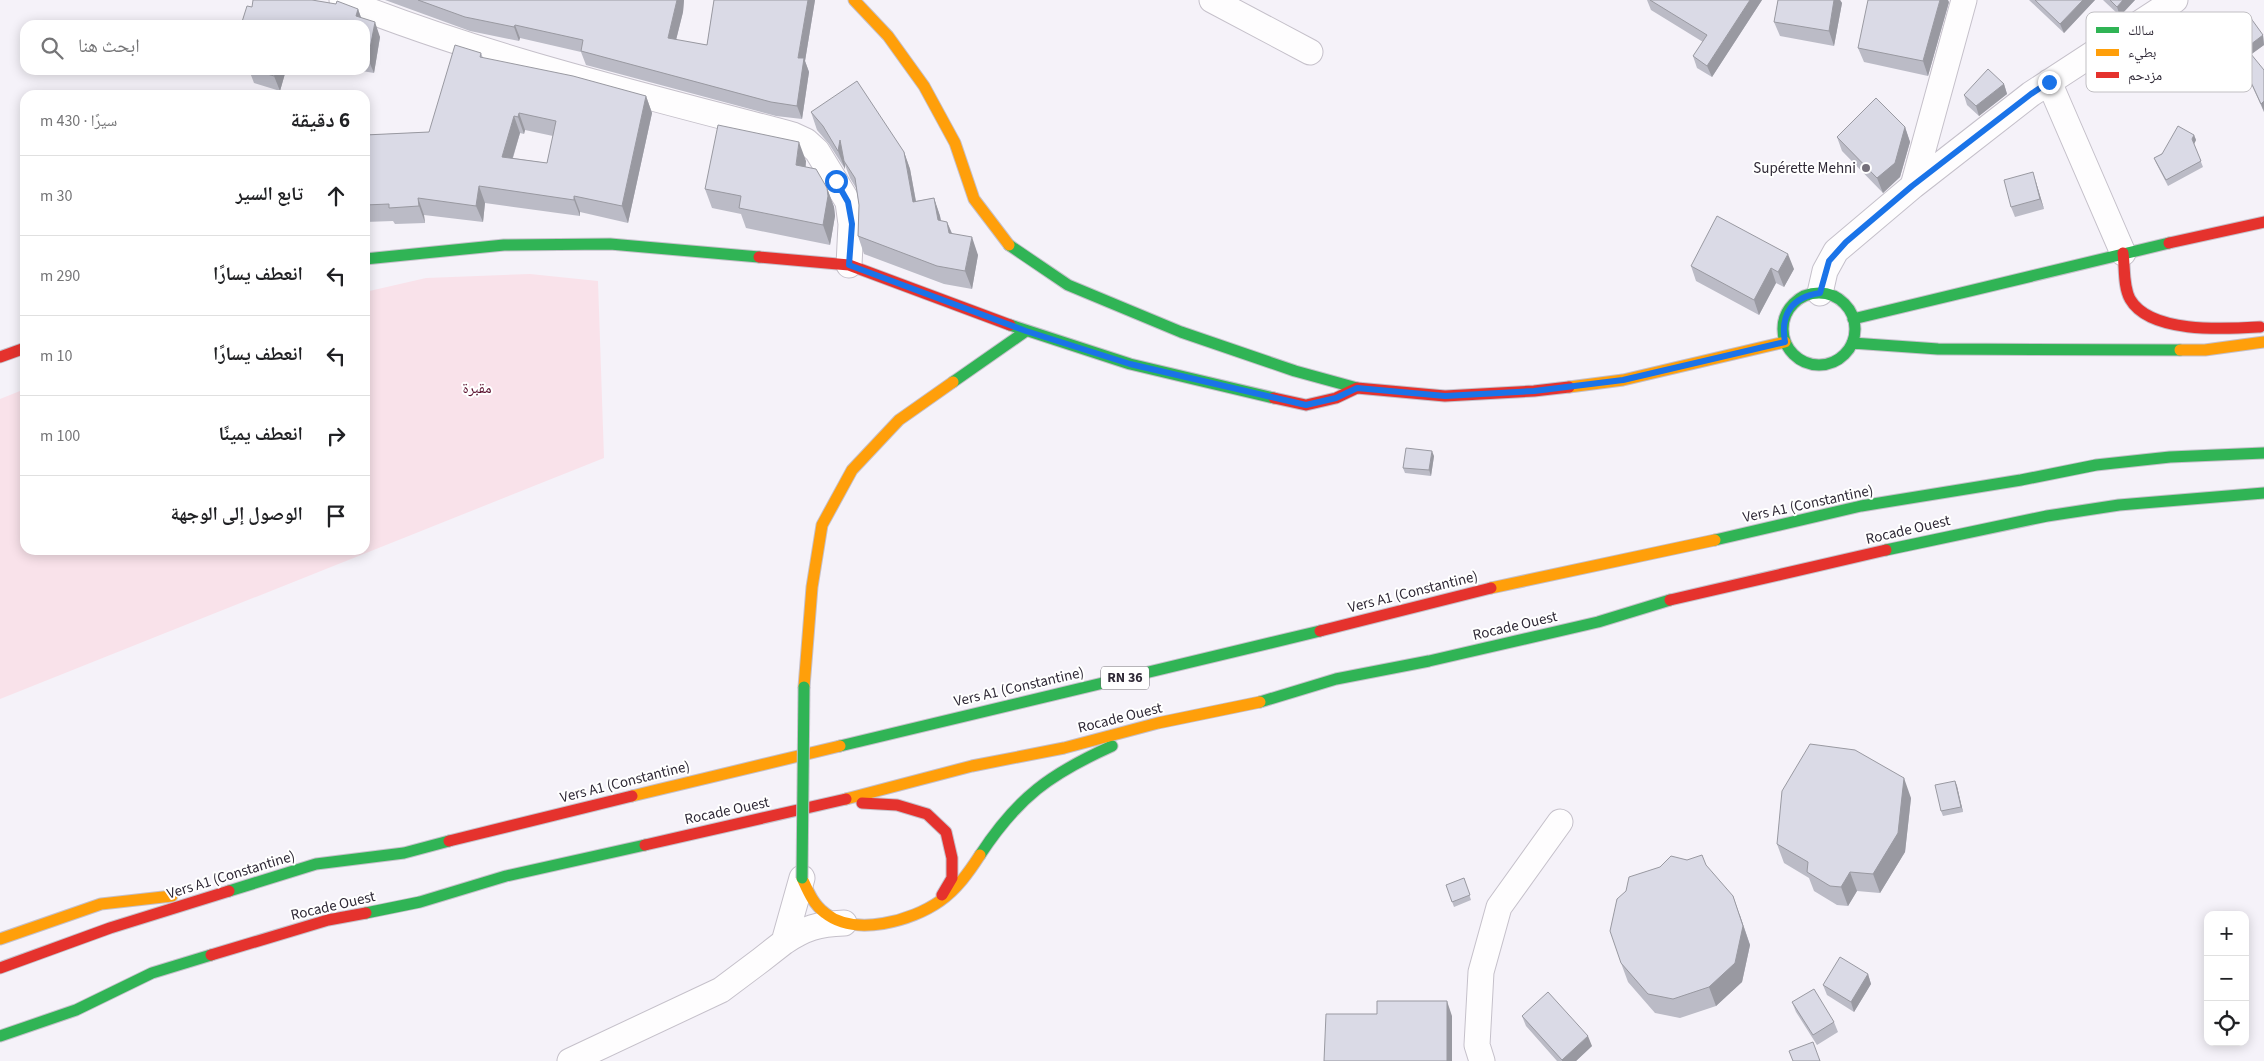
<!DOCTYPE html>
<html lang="ar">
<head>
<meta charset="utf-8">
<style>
  :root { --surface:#fff; --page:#f2f2f2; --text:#202124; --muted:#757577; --line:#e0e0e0 }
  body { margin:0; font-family:"Source Sans 3","Noto Naskh Arabic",sans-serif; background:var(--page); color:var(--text); direction:rtl }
  .controls { position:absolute; right:15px; bottom:15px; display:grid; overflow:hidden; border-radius:10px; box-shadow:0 2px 12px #0003 }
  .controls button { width:45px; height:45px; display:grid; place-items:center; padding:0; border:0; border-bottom:1px solid var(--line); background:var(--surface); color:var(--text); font:25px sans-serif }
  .stop { position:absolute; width:15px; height:15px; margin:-11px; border:4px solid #1a73e8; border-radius:50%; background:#fff }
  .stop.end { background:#1a73e8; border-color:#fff; box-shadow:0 1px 5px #0008 }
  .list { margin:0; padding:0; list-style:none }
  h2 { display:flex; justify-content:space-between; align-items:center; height:65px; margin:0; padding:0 20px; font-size:21px }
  h2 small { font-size:16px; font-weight:400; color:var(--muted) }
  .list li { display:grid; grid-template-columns:32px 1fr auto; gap:15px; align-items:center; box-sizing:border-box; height:80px; padding:0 20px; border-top:1px solid var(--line) }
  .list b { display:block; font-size:19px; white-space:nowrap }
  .list em { font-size:16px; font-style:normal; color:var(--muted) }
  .icon { flex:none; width:28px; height:28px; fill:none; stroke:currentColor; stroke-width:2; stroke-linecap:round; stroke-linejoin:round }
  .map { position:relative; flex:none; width:2264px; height:1061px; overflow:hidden; direction:ltr }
  .search { position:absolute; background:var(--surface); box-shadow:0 2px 12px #0003; left:20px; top:20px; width:350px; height:55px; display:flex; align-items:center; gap:12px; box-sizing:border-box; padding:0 18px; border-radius:15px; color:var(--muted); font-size:19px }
  .panel { position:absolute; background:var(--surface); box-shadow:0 2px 12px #0003; left:20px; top:90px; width:350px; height:465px; border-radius:15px; direction:rtl }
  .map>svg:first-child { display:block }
  .green { fill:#f9e2ea }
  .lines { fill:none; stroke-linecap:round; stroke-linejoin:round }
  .street-casing { stroke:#c5c0ca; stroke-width:27 }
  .fast-casing { stroke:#c5c0ca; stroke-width:13 }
  .slow-casing { stroke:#c5c0ca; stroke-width:13 }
  .jam-casing { stroke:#c5c0ca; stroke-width:13 }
  .street { stroke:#fefdfe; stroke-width:25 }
  .fast { stroke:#30b455; stroke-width:11 }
  .slow { stroke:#ff9f0a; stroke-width:11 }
  .jam { stroke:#e5322d; stroke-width:11 }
  .fast-bridge-casing { stroke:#c5c0ca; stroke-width:13; stroke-linecap:butt }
  .fast-bridge { stroke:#30b455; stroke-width:11 }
  .wall { fill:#bbbbc6; fill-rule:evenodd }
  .shaded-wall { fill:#9999a1 }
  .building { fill:#dadae6; stroke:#9999a1; fill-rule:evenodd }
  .route { stroke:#1a73e8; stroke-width:6 }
  .poi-dot { fill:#75707b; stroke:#fff; stroke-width:2 }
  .labels { text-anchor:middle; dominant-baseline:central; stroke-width:4; stroke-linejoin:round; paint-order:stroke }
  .shield { fill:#fff; stroke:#6e6a73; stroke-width:1 }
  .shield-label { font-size:14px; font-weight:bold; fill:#302a37 }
  .poi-label { font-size:15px; fill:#302a37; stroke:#fff; text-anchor:end }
  .park-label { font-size:15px; fill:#59102d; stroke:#fff }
  .street-label { font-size:15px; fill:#302a37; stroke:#fff }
  .key { fill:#fff; stroke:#c1bfc3; stroke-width:1 }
  .key-label { font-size:14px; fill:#302a37 }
</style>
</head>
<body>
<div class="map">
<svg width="2264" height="1061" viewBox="0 0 2264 1061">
  <rect width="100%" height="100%" fill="#f5f2f9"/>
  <path class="green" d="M 530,274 L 598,281 L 604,458 L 0,699 L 0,399 L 25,389 L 25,550 L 365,550 L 365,292 L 426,278 Z"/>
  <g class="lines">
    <g class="street-casing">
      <path id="street" d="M 342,0 C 486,58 643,95 793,135 L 806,141 L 817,151 L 848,202 L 851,224 L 849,265
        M 1212,0 L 1310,52
        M 2049,82 L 2123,253
        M 1913,186 L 1964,0
        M 1820,293 L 1825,271 L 1836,251 L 1913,186 L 2031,94 L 2175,0
        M 784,942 C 805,928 818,924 844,923
        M 570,1061 L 721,990 L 761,960 L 784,942 L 802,878
        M 1482,1061 L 1477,1045 L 1481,972 L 1499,907 L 1560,822"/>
    </g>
    <g class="fast-casing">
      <path id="fast" d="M 1009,245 L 1068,285 L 1181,332 L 1295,371 L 1357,388
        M 365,259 L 504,245 L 610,244 L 759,257
        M1783 329a36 36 0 1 1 72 0a36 36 0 1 1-72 0Z
        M 1853,319 L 2169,243
        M 1010,325 L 1130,364 L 1274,398
        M 1852,343 L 1938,349 L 2180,350
        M 953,382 L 1026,331
        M 1715,540 L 1861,506 L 2021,480 L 2096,465 L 2170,457 L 2264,453
        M 1886,550 L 2047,516 L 2119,505 L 2264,493
        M 1260,702 L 1336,679 L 1429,661 L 1598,622 L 1670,600
        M 840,746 L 1320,631
        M 980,855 C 1018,797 1050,774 1112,746
        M 229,891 L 316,864 L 404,853 L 449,841
        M 366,913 L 420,902 L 506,876 L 645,845
        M 0,1036 L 76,1010 L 152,973 L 211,955"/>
    </g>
    <g class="slow-casing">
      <path id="slow" d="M 854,0 L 888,36 L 924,86 L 955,143 L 974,199 L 1009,245
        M 2180,350 L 2205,350 L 2264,342
        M 1569,387 L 1623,380 L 1785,342
        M 1491,588 L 1715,540
        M 804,687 L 812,587 L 822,525 L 852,470 L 899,420 L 953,382
        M 632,796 L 840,746
        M 846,799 L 972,766 L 1064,748 L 1158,723 L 1260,702
        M 802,878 C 808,891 813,904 825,913 C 855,937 912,921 940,901 C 957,889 969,872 980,855
        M 0,939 L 101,904 L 172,896"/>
    </g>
    <g class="jam-casing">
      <path id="jam" d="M 2169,243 L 2264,222
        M 2123,253 C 2125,267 2123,286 2130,299 C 2150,334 2225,329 2260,327
        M 759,257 L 849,265 L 1010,325
        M 0,357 L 25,348
        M 1274,398 L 1306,405 L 1336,398 L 1357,388 L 1445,396 L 1534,391 L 1569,387
        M 1670,600 L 1886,550
        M 1320,631 L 1491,588
        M 862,803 L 897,805 L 927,814 L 946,832 L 952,858 L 952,878 L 942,895
        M 449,841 L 632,796
        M 645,845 L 846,799
        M 211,955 L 328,920 L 366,913
        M 0,968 L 110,928 L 229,891"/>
    </g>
    <use href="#street" class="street"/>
    <use href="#fast" class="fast"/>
    <use href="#slow" class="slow"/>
    <use href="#jam" class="jam"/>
    <g class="fast-bridge-casing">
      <path id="fast-bridge" d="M 802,878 L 804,687"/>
    </g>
    <use href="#fast-bridge" class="fast-bridge"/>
  </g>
  <path class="wall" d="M 385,0 L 684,0 L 683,12 L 676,40 L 707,45 L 714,0 L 815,0 L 805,61 L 809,72 L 802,119 L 776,116 L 586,65 L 581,52 L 520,38 L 519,41 L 470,31 Z
    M 1647,0 L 1762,0 L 1712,77 L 1697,68 L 1693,56 L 1703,42 L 1651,10 Z
    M 1778,0 L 1840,0 L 1842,3 L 1834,46 L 1780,36 L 1774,22 Z
    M 2029,0 L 2095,0 L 2064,33 Z
    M 2103,0 L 2135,0 L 2120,16 Z
    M 1949,2 L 1928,76 L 1864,62 L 1858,48 Z
    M 252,7 L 358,9 L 361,18 L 380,37 L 374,73 L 356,70 L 365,70 L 365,25 Z
    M 2216,33 L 2218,41 L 2263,35 L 2264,45 L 2251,54 L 2264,112 L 2243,66 L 2205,86 L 2203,81 L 2177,89 L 2173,78 L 2155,83 L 2152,75 Z
    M 481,53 L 483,58 L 646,96 L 652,113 L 628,223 L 580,212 L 580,216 L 485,203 L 483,222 L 424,215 L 425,223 L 395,224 L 393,221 L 365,222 L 365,135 L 429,132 ZM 525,130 L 553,136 L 547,163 L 513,158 L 520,133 L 524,134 Z
    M 249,70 L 286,70 L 280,91 L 254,83 Z
    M 2004,84 L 2007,94 L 1979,116 L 1967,105 L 1964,95 Z
    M 811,112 L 904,152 L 910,169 L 916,201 L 934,198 L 940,216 L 941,221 L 947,222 L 952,233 L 978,255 L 972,289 L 944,284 L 864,254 L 858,236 L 859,205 L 856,188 L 850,178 L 845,165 L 845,169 L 829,144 L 817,130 Z
    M 1905,127 L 1910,142 L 1900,177 L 1883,193 L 1842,151 L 1837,137 Z
    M 2194,135 L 2196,140 L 2194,144 L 2203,167 L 2168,186 L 2156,163 L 2154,158 Z
    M 806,161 L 806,167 L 827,188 L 834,207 L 835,216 L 830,245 L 746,228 L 741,214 L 712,208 L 705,189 Z
    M 2036,182 L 2044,209 L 2015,217 L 2011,207 Z
    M 1691,266 L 1794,269 L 1784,287 L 1776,283 L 1759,315 L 1696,281 Z
    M 1434,456 L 1431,476 L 1405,473 L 1403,468 Z
    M 1955,781 L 1957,786 L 1963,812 L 1943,816 L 1941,811 Z
    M 1911,798 L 1905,852 L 1880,893 L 1857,891 L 1848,906 L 1837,905 L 1814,891 L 1809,878 L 1784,863 L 1777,844 Z
    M 1706,865 L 1740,915 L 1750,945 L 1742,982 L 1716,1006 L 1680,1018 L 1655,1013 L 1628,982 L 1621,963 L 1660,867 Z
    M 1464,878 L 1471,900 L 1454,907 L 1446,885 Z
    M 1868,974 L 1871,984 L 1854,1012 L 1827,995 L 1823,985 Z
    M 1792,1002 L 1834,1022 L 1838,1032 L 1817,1045 L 1796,1012 Z
    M 1522,1016 L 1592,1046 L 1576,1061 L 1557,1061 L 1526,1026 Z"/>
  <path class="shaded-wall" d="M 677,0 L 684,0 L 683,12 L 673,52 L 668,38 Z
    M 808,0 L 815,0 L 805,61 L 809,72 L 802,119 L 797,106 L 798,58 Z
    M 1750,0 L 1762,0 L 1712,77 L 1707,66 Z
    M 1834,0 L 1840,0 L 1842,3 L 1834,46 L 1829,31 Z
    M 1940,0 L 1948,0 L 1949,2 L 1928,76 L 1923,61 Z
    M 2083,0 L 2095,0 L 2064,33 L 2060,24 Z
    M 2123,0 L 2135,0 L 2120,16 L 2117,7 Z
    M 358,9 L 363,23 L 356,16 Z
    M 375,22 L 380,37 L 374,73 L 368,59 Z
    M 515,25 L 520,38 L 519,41 L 514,27 Z
    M 2263,35 L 2264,45 L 2249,56 L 2246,48 Z
    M 276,70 L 286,70 L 280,91 L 274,76 Z
    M 2004,84 L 2007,94 L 1979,116 L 1976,106 Z
    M 646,96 L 652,113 L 628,223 L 622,206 Z
    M 2264,101 L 2264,112 L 2261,104 Z
    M 519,113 L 525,130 L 524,134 L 518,117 Z
    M 514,116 L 520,133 L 508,173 L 502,157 Z
    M 1905,127 L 1910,142 L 1900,177 L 1883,193 L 1877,178 Z
    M 2194,135 L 2196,140 L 2194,144 L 2192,139 Z
    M 840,140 L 845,165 L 845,169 L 838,151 Z
    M 799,142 L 806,161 L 803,184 L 796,165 Z
    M 904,152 L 910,169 L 919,219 L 913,202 Z
    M 2033,172 L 2036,182 L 2044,209 L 2040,199 Z
    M 479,186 L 485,203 L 483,222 L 476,206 Z
    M 827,188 L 834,207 L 835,216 L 830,245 L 823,225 Z
    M 574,196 L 580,212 L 580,216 L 574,200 Z
    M 418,198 L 424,215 L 425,223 L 419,206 Z
    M 934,198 L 940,216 L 944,238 L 938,220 Z
    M 947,222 L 954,239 L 949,233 Z
    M 972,237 L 978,255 L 972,289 L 965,271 Z
    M 1788,254 L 1794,269 L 1784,287 L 1778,272 Z
    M 1771,268 L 1776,283 L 1759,315 L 1754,300 Z
    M 1432,451 L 1434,456 L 1431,476 L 1429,470 Z
    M 1904,778 L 1911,798 L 1905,852 L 1880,893 L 1873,874 Z
    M 1955,781 L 1957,786 L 1963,812 L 1961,807 Z
    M 1850,872 L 1857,891 L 1848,906 L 1841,887 Z
    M 1733,896 L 1750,945 L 1742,982 L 1716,1006 L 1709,987 Z
    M 1868,974 L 1871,984 L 1854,1012 L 1851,1002 Z
    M 1447,1001 L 1452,1016 L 1452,1061 L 1447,1061 Z
    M 1588,1036 L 1592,1046 L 1576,1061 L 1562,1061 L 1562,1060 Z"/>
  <path class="building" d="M 253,0 L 312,0 L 336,4 L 337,1 L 358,9 L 356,16 L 375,22 L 368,59 L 365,58 L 365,25 L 241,25 L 247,6 L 252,7 Z
    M 418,0 L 677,0 L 668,38 L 707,45 L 714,0 L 808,0 L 798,58 L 804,58 L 797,106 L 771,102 L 581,51 L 583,40 L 515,25 L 514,27 L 465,17 Z
    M 1650,0 L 1750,0 L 1707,66 L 1693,56 L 1707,35 Z
    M 1778,0 L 1834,0 L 1829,31 L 1774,22 Z
    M 1868,0 L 1940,0 L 1923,61 L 1858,48 Z
    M 2035,0 L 2083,0 L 2060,24 Z
    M 2110,0 L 2123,0 L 2117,7 Z
    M 2250,17 L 2263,35 L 2246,48 L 2264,70 L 2264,101 L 2261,104 L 2240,58 L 2202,78 L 2206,71 L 2174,81 L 2171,69 L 2152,75 L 2144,47 L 2165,41 L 2184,31 L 2213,25 L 2217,42 Z
    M 455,45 L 481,53 L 480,57 L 573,76 L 646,96 L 622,206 L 574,196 L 574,200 L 479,186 L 476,206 L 418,198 L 419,206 L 389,208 L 389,204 L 365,205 L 365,135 L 429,132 ZM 519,113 L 556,121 L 547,163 L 502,157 L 514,116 L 518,117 Z
    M 1988,69 L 2004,84 L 1976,106 L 1964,95 Z
    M 254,70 L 276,70 L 274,76 Z
    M 857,81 L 904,152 L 913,202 L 934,198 L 938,220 L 947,222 L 949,233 L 972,237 L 965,271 L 937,266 L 858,236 L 859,205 L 855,178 L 844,161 L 840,140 L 838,151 L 823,126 L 811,112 Z
    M 1876,98 L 1905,127 L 1895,163 L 1877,178 L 1837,137 Z
    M 718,125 L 799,142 L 796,165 L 816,169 L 827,188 L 828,196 L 823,225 L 739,208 L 741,196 L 705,189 Z
    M 2178,126 L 2194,135 L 2192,139 L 2201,161 L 2166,180 L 2154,158 L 2162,154 Z
    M 2033,172 L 2040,199 L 2011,207 L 2004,180 Z
    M 1717,216 L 1788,254 L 1778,272 L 1771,268 L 1754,300 L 1691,266 Z
    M 1406,448 L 1432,451 L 1429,470 L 1403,468 Z
    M 1810,744 L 1855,750 L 1904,778 L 1898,833 L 1873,874 L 1850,872 L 1841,887 L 1830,886 L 1807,872 L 1808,862 L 1777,844 L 1782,791 Z
    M 1955,781 L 1961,807 L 1941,811 L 1935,785 Z
    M 1702,855 L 1706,865 L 1733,896 L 1743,926 L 1735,963 L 1709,987 L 1673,999 L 1648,994 L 1621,963 L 1610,931 L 1617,899 L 1626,891 L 1629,877 L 1660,867 L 1671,856 L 1687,860 Z
    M 1464,878 L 1470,895 L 1452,902 L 1446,885 Z
    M 1840,957 L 1868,974 L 1851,1002 L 1823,985 Z
    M 1814,989 L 1834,1022 L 1813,1035 L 1792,1002 Z
    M 1548,992 L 1588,1036 L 1562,1060 L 1522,1016 Z
    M 1377,1001 L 1447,1001 L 1447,1061 L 1324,1061 L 1326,1014 L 1377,1014 Z
    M 1813,1042 L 1820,1061 L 1793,1061 L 1789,1051 Z"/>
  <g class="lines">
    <path class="route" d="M 836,181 L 848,202 L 852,224 L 849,265 L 1026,331 L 1130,364 L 1306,405 L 1336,398 L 1357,388 L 1445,396 L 1534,391 L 1623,380 L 1785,342 C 1780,314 1792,297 1820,293 L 1829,261 L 1846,242 L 1912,186 L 2031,94 L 2049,82"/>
  </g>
  <circle class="poi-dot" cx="1866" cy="168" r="5"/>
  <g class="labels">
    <rect class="shield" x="1101" y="666.5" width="48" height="23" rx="4"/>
    <g class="shield-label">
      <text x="1125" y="678">RN 36</text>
    </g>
    <g class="poi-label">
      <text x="1856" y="168">Supérette Mehni</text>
    </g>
    <g class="park-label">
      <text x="477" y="388">مقبرة</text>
    </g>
    <g class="street-label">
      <text transform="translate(1808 504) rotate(-12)">Vers A1 (Constantine)</text>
      <text transform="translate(1908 530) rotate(-13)">Rocade Ouest</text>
      <text transform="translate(1413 592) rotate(-14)">Vers A1 (Constantine)</text>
      <text transform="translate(1515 626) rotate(-13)">Rocade Ouest</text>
      <text transform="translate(1019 687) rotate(-13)">Vers A1 (Constantine)</text>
      <text transform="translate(1120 718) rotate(-14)">Rocade Ouest</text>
      <text transform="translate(625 782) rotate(-14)">Vers A1 (Constantine)</text>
      <text transform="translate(727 811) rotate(-12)">Rocade Ouest</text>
      <text transform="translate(231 875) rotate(-17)">Vers A1 (Constantine)</text>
      <text transform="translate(333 906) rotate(-13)">Rocade Ouest</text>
    </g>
  </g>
  <rect x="2086" y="12" width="166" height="80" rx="8" class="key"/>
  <rect x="2096" y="27" width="23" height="6" fill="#30b455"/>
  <rect x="2096" y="49" width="23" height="7" fill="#ff9f0a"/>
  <rect x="2096" y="72" width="23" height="6" fill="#e5322d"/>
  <g class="key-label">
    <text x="2128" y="35">سالك</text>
    <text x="2128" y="57">بطيء</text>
    <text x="2128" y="80">مزدحم</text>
  </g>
</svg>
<div class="controls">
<button>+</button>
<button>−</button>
<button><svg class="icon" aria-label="locate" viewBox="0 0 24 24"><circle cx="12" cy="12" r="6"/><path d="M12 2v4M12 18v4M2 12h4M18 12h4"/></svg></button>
</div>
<div class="stop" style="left:836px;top:181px"></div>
<div class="stop end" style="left:2049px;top:82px"></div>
<div class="search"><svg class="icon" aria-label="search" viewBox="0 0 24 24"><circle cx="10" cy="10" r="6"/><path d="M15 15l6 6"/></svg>ابحث هنا</div>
<section class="panel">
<h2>6 دقيقة<small>سيرًا · 430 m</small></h2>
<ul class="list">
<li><svg class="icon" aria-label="ahead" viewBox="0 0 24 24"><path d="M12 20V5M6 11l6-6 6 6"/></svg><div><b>تابع السير</b></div><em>30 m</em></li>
<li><svg class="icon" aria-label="left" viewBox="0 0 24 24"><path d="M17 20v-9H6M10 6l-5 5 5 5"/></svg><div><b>انعطف يسارًا</b></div><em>290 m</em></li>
<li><svg class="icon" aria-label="left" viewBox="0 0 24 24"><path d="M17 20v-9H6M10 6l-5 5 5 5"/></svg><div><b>انعطف يسارًا</b></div><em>10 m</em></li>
<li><svg class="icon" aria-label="right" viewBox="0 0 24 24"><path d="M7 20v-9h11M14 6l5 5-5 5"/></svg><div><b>انعطف يمينًا</b></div><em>100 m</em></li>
<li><svg class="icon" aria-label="arrive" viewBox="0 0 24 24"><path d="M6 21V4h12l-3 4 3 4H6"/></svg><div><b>الوصول إلى الوجهة</b></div></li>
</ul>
</section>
</div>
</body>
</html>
